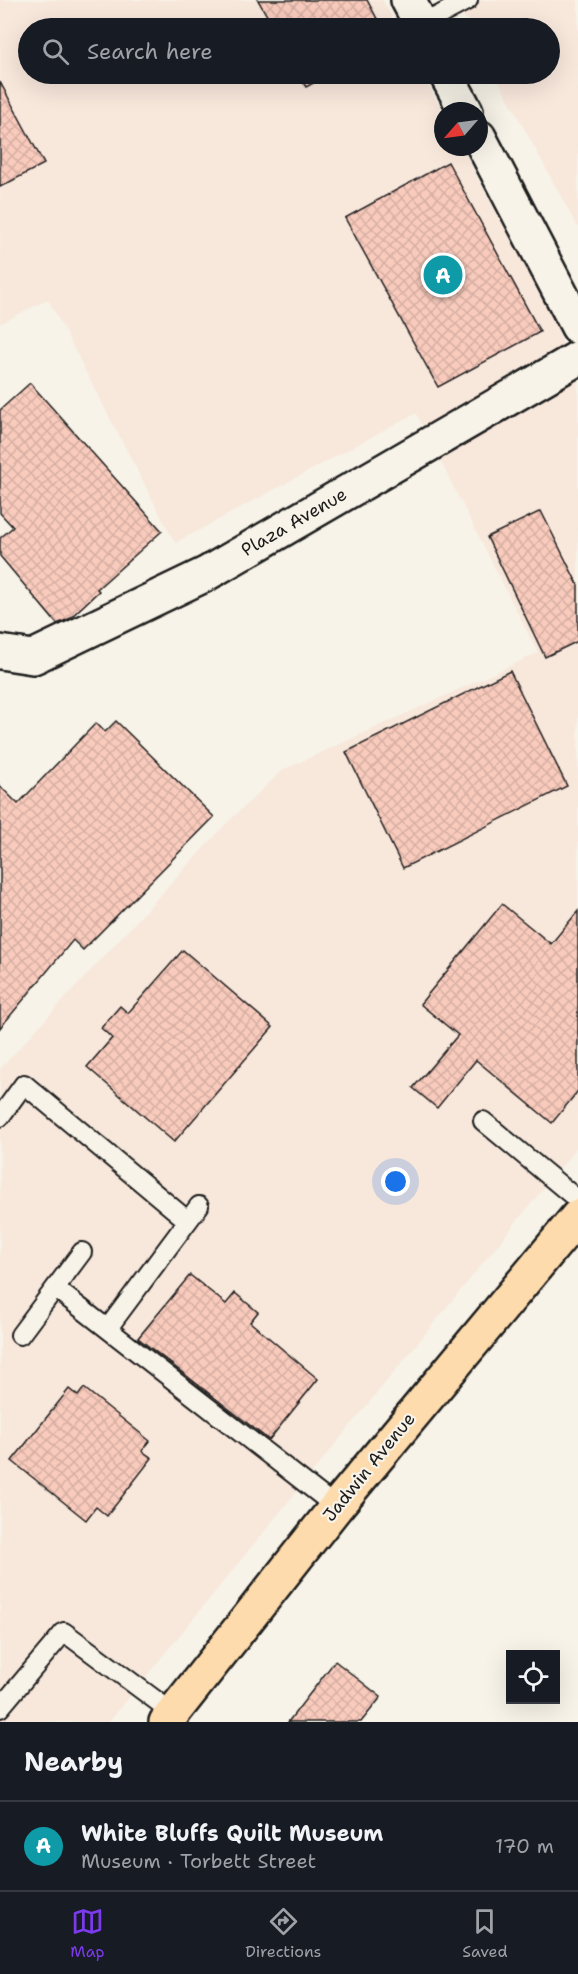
<!DOCTYPE html>
<html lang="en">
<head>
<meta charset="utf-8">
<style>
  :root { --surface:#171b24; --page:#242831; --text:#f1f3f6; --muted:#9ea1a6; --line:#363941; --accent:#7c3aed }
  body { margin:0; font-family:"Shantell Sans",sans-serif; background:var(--page); color:var(--text) }
  .controls { position:absolute; right:18px; bottom:18px; display:grid; overflow:hidden; border-radius:0px; box-shadow:0 6px 24px #0002 }
  .controls button { width:54px; height:54px; display:grid; place-items:center; padding:0; border:0; border-bottom:2px solid var(--line); background:var(--surface); color:var(--text); font:30px sans-serif }
  .compass { position:absolute; left:434px; top:102px; width:54px; height:54px; border-radius:50%; background:var(--surface); box-shadow:0 6px 24px #0002; rotate:242deg }
  .you { position:absolute; left:396px; top:1182px; width:21px; height:21px; margin:-15px; border:4px solid #fff; border-radius:50%; background:#1a73e8; box-shadow:0 0 0 9px #1a73e833 }
  .badge { display:grid; place-items:center; width:39px; height:39px; border-radius:50%; background:var(--accent); color:#fff; font-size:20px; font-weight:700 }
  .pin { position:absolute; translate:-50% -50%; border:3px solid #fff; box-shadow:0 2px 6px #0006 }
  .list { margin:0; padding:0; list-style:none }
  h2 { display:flex; justify-content:space-between; align-items:center; height:78px; margin:0; padding:0 24px; font-size:26px }
  h2 small { font-size:20px; font-weight:400; color:var(--muted) }
  .list li { display:grid; grid-template-columns:39px 1fr auto; gap:18px; align-items:center; box-sizing:border-box; height:90px; padding:0 24px; border-top:2px solid var(--line) }
  .list b { display:block; font-size:22px; white-space:nowrap }
  .list p { margin:0; font-size:20px; white-space:nowrap; color:var(--muted) }
  .list em { font-size:20px; font-style:normal; color:var(--muted) }
  .icon { flex:none; width:33px; height:33px; fill:none; stroke:currentColor; stroke-width:2; stroke-linecap:round; stroke-linejoin:round }
  .map { position:relative; flex:none; width:578px; height:1722px; overflow:hidden }
  .search { position:absolute; background:var(--surface); box-shadow:0 6px 24px #0002; left:18px; right:18px; top:18px; height:66px; display:flex; align-items:center; gap:15px; box-sizing:border-box; padding:0 21px; border-radius:33px; color:var(--muted); font-size:22px }
  .sheet { height:168px; background:var(--surface) }
  nav { display:flex; justify-content:space-around; align-items:center; box-sizing:border-box; height:84px; border-top:2px solid var(--line); background:var(--surface); font-size:16px; color:var(--muted) }
  nav a { display:grid; justify-items:center; gap:3px }
  nav .on { color:var(--accent) }
  .map>svg:first-child { display:block }
  .built { fill:#f8e7db }
  .building { fill:url(#building-cross-hatch); stroke:#1c1c1c; stroke-width:1.5 }
  .lines { fill:none; stroke-linecap:round; stroke-linejoin:round }
  .service-casing { stroke:#1c1c1c; stroke-width:22 }
  .minor-casing { stroke:#1c1c1c; stroke-width:38 }
  .tertiary-casing { stroke:#1c1c1c; stroke-width:38 }
  .primary-casing { stroke:#1c1c1c; stroke-width:38 }
  .service { stroke:#f7f3e8; stroke-width:18 }
  .minor { stroke:#f7f3e8; stroke-width:33 }
  .tertiary { stroke:#f7f3e8; stroke-width:33 }
  .primary { stroke:#fedbac; stroke-width:33 }
  .labels { text-anchor:middle; dominant-baseline:central; stroke-width:4.5; stroke-linejoin:round; paint-order:stroke }
  .street-label { font-size:18px; fill:#1c1c1c; stroke:#f7f3e8 }
</style>
</head>
<body>
<div class="map">
<svg width="578" height="1722" viewBox="0 0 578 1722">
  <defs>
    <pattern id="building-cross-hatch" width="8" height="8" patternUnits="userSpaceOnUse" patternTransform="scale(1.5)"><rect width="8" height="8" fill="#f9cbbd"/><path d="M0 0l8 8M0 8l8-8" fill="none" stroke="#d5aea2"/></pattern>
  </defs>
  <rect width="100%" height="100%" fill="#f7f3e8"/>
  <filter id="ink" filterUnits="userSpaceOnUse"><feTurbulence type="fractalNoise" baseFrequency=".0167" numOctaves="2"/><feDisplacementMap in="SourceGraphic" scale="12" xChannelSelector="R" yChannelSelector="G"/><feConvolveMatrix kernelMatrix="1 2 1 2 8 2 1 2 1" color-interpolation-filters="sRGB"/></filter>
  <g filter="url(#ink)">
    <path class="built" d="M 0,0 L 382,0 L 398,28 L 28,28 L 28,74 L 422,74 L 443,113 L 443,147 L 461,147 L 549,310 L 578,381 L 578,1146 L 109,1722 L 0,1722 L 0,1069 L 226,824 L 283,770 L 538,653 L 416,413 L 175,543 L 48,299 L 0,324 Z
      M 455,0 L 578,0 L 578,228 L 495,74 L 550,74 L 550,28 L 471,28 Z"/>
    <path class="building" d="M 258,0 L 367,0 L 382,28 L 274,28 Z
      M 298,74 L 330,74 L 306,87 Z
      M 0,82 L 44,164 L 0,187 Z
      M 448,162 L 540,332 L 438,387 L 345,218 Z
      M 30,383 L 162,531 L 97,589 L 99,591 L 69,619 L 57,624 L 0,556 L 0,538 L 13,527 L 0,513 L 0,410 Z
      M 541,511 L 578,585 L 578,641 L 545,657 L 487,537 Z
      M 510,671 L 567,786 L 403,868 L 346,752 Z
      M 116,721 L 214,817 L 83,950 L 73,940 L 0,1028 L 0,786 L 18,804 L 96,723 L 105,732 Z
      M 502,904 L 551,944 L 578,911 L 578,1091 L 552,1123 L 476,1060 L 437,1108 L 413,1088 L 458,1035 L 420,1004 Z
      M 183,950 L 273,1027 L 174,1142 L 87,1067 L 112,1038 L 101,1028 L 120,1006 L 128,1013 Z
      M 190,1275 L 226,1304 L 235,1293 L 258,1312 L 250,1322 L 318,1379 L 269,1440 L 138,1338 Z
      M 84,1388 L 150,1441 L 142,1451 L 152,1458 L 107,1516 L 96,1507 L 86,1520 L 12,1461 L 69,1389 L 78,1396 Z
      M 335,1661 L 381,1697 L 361,1722 L 288,1722 Z"/>
    <g class="lines">
      <g class="service-casing">
        <path id="service" d="M 421,25 L 468,0
          M 0,1117 L 24,1084 L 188,1221
          M 483,1121 L 578,1200
          M 55,1288 L 336,1507
          M 108,1328 L 199,1206
          M 20,1335 L 82,1252
          M 0,1708 L 64,1632 L 173,1713"/>
      </g>
      <g class="minor-casing">
        <path id="minor" d="M 0,652 L 33,657 L 206,574 L 578,358"/>
      </g>
      <g class="tertiary-casing">
        <path id="tertiary" d="M 408,0 L 423,28
          M 446,74 L 466,111
          M 479,137 L 578,327"/>
      </g>
      <g class="primary-casing">
        <path id="primary" d="M 166,1722 L 336,1507 L 578,1216"/>
      </g>
      <use href="#service" class="service"/>
      <use href="#minor" class="minor"/>
      <use href="#tertiary" class="tertiary"/>
      <use href="#primary" class="primary"/>
    </g>
  </g>
  <g class="labels">
    <g class="street-label">
      <text transform="translate(294 522) rotate(-30)">Plaza Avenue</text>
      <text transform="translate(369 1467) rotate(-51)">Jadwin Avenue</text>
    </g>
  </g>
</svg>
<div class="controls">
<button><svg class="icon" aria-label="locate" viewBox="0 0 24 24"><circle cx="12" cy="12" r="6"/><path d="M12 2v4M12 18v4M2 12h4M18 12h4"/></svg></button>
</div>
<svg class="compass" viewBox="-18 -18 36 36"><path d="M0-13l5 13h-10z" fill="#e53935"/><path d="M0 13l5-13h-10z" fill="#9ea1a6"/></svg>
<div class="you"></div>
<div class="pin badge" style="left:443px;top:275px;background:#0f9aa8">A</div>
<div class="search"><svg class="icon" aria-label="search" viewBox="0 0 24 24"><circle cx="10" cy="10" r="6"/><path d="M15 15l6 6"/></svg>Search here</div>
</div>
<section class="sheet">
<h2>Nearby<small></small></h2>
<ul class="list">
<li><span class="badge" style="background:#0f9aa8">A</span><div><b>White Bluffs Quilt Museum</b><p>Museum · Torbett Street</p></div><em>170 m</em></li>
</ul>
</section>
<nav>
<a class="on"><svg class="icon" aria-label="map" viewBox="0 0 24 24"><path d="M3 6l6-2 6 2 6-2v14l-6 2-6-2-6 2zM9 4v14M15 6v14"/></svg>Map</a>
<a><svg class="icon" aria-label="directions" viewBox="0 0 24 24"><path d="M12 3l9 9-9 9-9-9zM9 14v-3h6M13 9l2 2-2 2"/></svg>Directions</a>
<a><svg class="icon" aria-label="saved" viewBox="0 0 24 24"><path d="M7 4h10v16l-5-4-5 4z"/></svg>Saved</a>
</nav>
</body>
</html>
